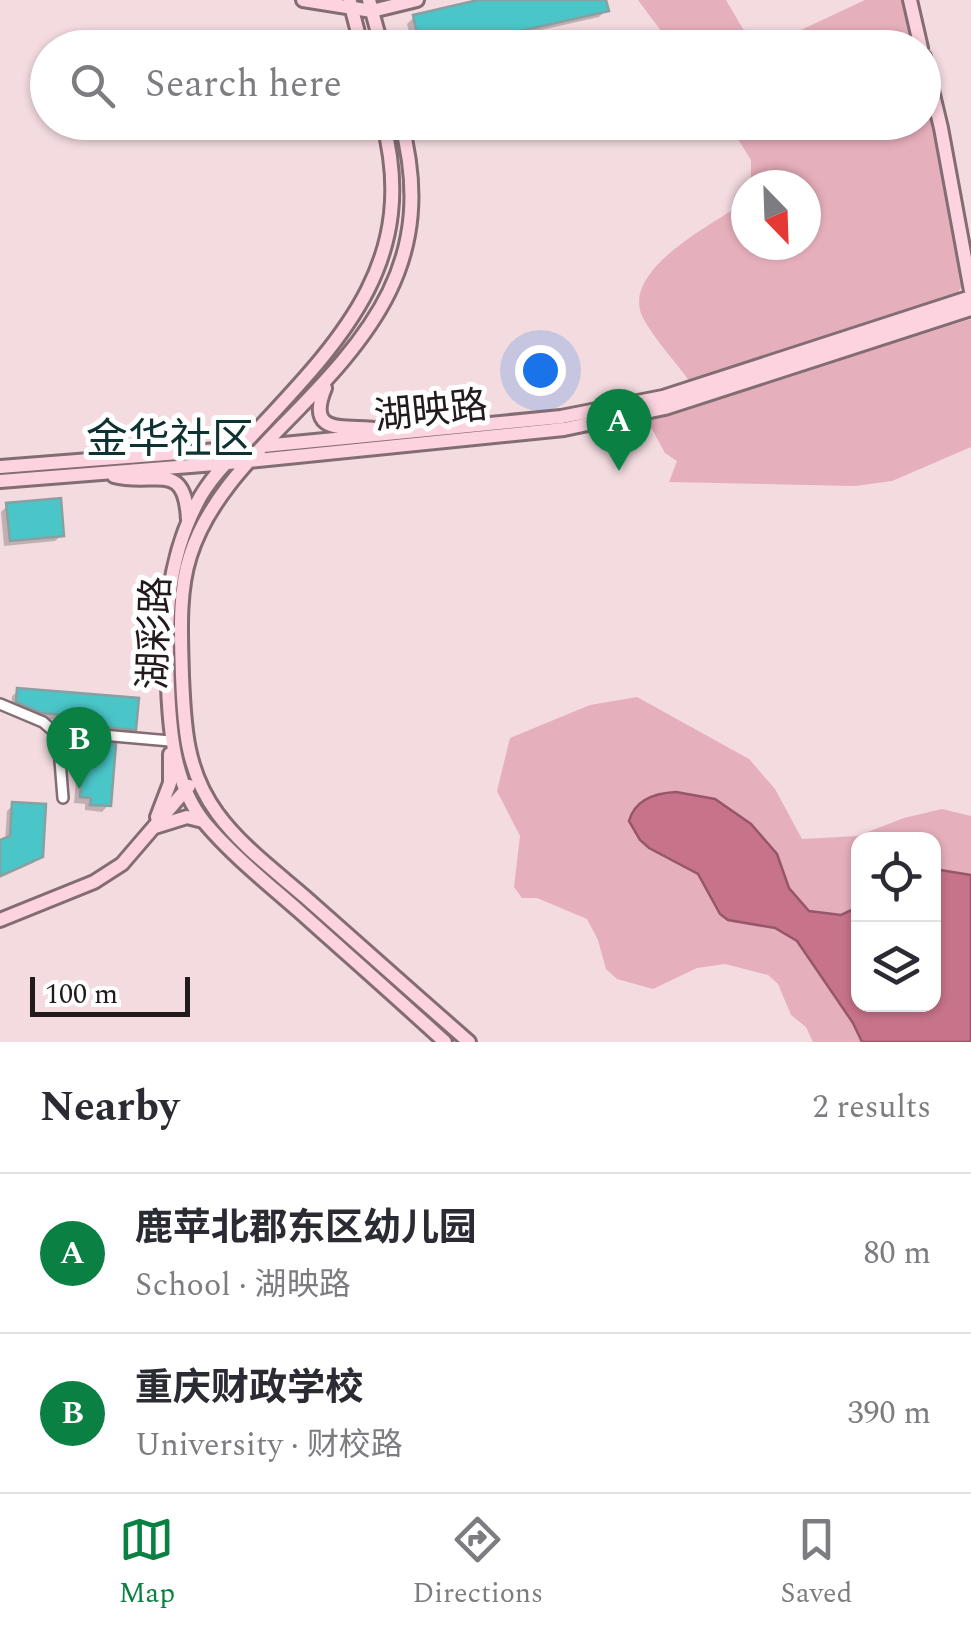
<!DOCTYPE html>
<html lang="en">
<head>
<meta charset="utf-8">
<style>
  :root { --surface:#fff; --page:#f7f7f7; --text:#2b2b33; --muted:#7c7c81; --line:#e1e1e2; --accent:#0b8043 }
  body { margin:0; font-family:Spectral,"Noto Sans SC",serif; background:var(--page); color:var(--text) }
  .controls { position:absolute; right:30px; bottom:30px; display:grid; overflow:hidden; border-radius:20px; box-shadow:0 2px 8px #0004 }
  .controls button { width:90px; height:90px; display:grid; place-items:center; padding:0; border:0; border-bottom:2px solid var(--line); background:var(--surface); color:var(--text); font:50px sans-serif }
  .compass { position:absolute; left:731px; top:170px; width:90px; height:90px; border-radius:50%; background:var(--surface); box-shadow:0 2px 8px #0004; rotate:157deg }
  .scale { position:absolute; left:30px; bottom:25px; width:160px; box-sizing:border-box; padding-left:10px; border:5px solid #221a1c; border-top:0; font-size:28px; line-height:35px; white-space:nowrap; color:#221a1c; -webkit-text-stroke:8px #fff; paint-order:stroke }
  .you { position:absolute; left:540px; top:370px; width:35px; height:35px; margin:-25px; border:8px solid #fff; border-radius:50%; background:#1a73e8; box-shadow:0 0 0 15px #1a73e833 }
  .badge { display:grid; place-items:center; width:65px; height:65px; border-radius:50%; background:var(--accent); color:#fff; font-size:32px; font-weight:700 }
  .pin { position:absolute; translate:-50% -82px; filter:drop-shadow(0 2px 5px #0008) }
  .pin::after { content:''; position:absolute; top:52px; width:35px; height:30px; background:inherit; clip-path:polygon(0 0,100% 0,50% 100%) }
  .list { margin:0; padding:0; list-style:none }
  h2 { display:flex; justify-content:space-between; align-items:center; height:130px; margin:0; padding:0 40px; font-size:42px }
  h2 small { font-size:32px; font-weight:400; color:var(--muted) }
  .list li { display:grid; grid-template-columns:65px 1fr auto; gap:30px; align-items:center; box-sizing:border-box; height:160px; padding:0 40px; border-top:2px solid var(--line) }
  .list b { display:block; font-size:38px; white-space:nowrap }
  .list p { margin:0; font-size:32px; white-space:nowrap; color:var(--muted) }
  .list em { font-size:32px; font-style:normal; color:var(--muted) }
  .icon { flex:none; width:55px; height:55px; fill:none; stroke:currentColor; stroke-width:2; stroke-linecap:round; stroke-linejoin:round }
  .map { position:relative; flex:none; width:971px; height:1042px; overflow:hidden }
  .search { position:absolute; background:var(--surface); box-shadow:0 2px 8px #0004; left:30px; right:30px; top:30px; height:110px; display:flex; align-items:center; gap:25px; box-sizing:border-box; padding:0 35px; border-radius:55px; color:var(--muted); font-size:38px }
  .sheet { height:450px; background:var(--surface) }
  nav { display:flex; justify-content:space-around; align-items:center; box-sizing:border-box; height:140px; border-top:2px solid var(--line); background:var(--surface); font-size:28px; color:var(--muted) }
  nav a { display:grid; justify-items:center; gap:5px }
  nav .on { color:var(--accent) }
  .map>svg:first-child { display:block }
  .green { fill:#e6afbc; fill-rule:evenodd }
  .water { fill:#c77389; stroke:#965868; stroke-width:2.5 }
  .shadow { fill:#0003 }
  .building { fill:#4ac6c9; stroke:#88a0a1; stroke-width:2.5 }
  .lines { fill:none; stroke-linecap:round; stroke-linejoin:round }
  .street-casing { stroke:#826d72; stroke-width:14 }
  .secondary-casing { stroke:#826d72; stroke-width:18 }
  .street { stroke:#fff; stroke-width:9 }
  .secondary { stroke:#fcd3df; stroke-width:12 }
  .labels { text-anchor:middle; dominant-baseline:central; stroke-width:10; stroke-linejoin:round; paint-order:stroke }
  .street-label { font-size:38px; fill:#221a1c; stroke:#fff }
  .quarter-label { font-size:42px; fill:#0e3132; stroke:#fff }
</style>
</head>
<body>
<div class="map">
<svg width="971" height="1042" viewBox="0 0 971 1042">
  <rect width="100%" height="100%" fill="#f3dbe0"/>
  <path class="green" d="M 638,0 L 726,0 L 743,29 L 773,43 L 865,0 L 905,0 L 917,47 L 673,47 Z
    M 924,76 L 965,282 L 954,298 L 690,382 C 675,361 655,340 643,318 C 620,272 706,228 737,207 L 746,196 L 746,245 L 806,245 L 806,185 L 751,185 L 751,160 L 728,123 L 924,122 Z
    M 971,319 L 971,447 L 892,481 L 855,486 L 669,482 L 677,461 L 665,453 L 647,420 Z
    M 637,697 L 749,759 L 775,789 L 802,839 L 857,836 L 904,818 L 942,809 L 971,816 L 971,1042 L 813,1042 L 806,1027 L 791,1015 L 778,984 L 768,975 L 725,964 L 697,968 L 653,989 L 617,979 L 606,969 L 598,940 L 587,919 L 537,898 L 522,898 L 514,887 L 520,836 L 497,791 L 510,738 L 590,705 ZM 858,839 L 934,839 L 934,1004 L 858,1004 Z"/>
  <path class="water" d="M 676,792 L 715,799 L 751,824 L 777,854 L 789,888 L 809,911 L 841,915 L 858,907 L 858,1004 L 934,1004 L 934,869 L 971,875 L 971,1042 L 862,1042 L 853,1023 L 797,941 L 775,928 L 728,920 L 720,914 L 698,874 L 649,848 L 640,840 L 629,821 C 635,799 655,793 676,792 Z"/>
  <path class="shadow" d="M 490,0 L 604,0 L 606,10 L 599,17 L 461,48 L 413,48 L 407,24 L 414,17 Z
    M 8,505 L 62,535 L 55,541 L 4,546 L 1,512 Z
    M 18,691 L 134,729 L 128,735 L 67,729 L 68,721 L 36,718 L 11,708 L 12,696 Z
    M 97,745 L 108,805 L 102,812 L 85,810 L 85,804 L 74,803 L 78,760 Z
    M 13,805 L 40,856 L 33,863 L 0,878 L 0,843 L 5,841 L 7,811 Z"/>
  <path class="building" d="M 478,0 L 606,0 L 609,11 L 445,48 L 420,48 L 413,15 Z
    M 61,498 L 64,536 L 10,541 L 6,503 Z
    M 17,688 L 139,698 L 136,730 L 72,724 L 73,716 L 42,713 L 16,702 Z
    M 96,743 L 116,744 L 111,806 L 90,805 L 91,798 L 80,797 L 84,751 L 95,752 Z
    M 12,802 L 46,804 L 43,857 L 0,876 L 0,840 L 10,836 Z"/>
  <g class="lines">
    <g class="street-casing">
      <path id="street" d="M 0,704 L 43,722 L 58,735 L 63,798
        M 58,735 L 68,732 L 170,741"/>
    </g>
    <g class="secondary-casing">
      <path id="secondary" d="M 303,0 L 372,11 L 417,0
        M 369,0 L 382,48
        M 910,0 L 921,48
        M 350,2 L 362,48
        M 924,57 L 941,128 L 971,291
        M 383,122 C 419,258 345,336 260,427 C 239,450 211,475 197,503 C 166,563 165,621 168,687 C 170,733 174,785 205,823 C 232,855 267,883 299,911 C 348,955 397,998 445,1042
        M 401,122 C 438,261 372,335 281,427 C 245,464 206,505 190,556 C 178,593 181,637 182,676 C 184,726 186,771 217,813 C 240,845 275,871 305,897 C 359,945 414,994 469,1042
        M 325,388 C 304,439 350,424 381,430
        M 263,446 L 561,417 L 663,397 L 971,297
        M 0,467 L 243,448
        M 114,476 C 155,487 185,458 188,520
        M 0,481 L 228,463 L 564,429 L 665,408 L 971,309
        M 157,817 L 170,783 L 170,754
        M 155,827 L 187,817 L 203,821
        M 0,920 L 94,882 L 122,864 L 189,786"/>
    </g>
    <use href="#street" class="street"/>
    <use href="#secondary" class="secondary"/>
  </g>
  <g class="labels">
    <g class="street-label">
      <text transform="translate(431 412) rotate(-6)">湖映路</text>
      <text transform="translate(156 633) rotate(-88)">湖彩路</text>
    </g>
    <g class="quarter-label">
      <text x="170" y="440">金华社区</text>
    </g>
  </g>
</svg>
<div class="controls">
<button><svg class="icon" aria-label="locate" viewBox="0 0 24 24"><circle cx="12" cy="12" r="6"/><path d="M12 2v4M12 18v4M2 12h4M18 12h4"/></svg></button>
<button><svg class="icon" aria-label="layers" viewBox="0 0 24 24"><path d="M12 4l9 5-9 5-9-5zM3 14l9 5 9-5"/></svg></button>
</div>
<svg class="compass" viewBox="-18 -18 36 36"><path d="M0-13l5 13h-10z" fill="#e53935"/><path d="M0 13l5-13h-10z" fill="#7c7c81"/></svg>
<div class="scale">100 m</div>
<div class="you"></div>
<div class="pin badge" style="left:619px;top:471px">A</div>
<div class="pin badge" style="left:79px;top:789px">B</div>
<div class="search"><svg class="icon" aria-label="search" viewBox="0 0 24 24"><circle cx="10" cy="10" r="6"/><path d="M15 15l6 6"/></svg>Search here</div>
</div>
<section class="sheet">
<h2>Nearby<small>2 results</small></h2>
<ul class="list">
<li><span class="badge">A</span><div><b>鹿苹北郡东区幼儿园</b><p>School · 湖映路</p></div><em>80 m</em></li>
<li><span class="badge">B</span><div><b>重庆财政学校</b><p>University · 财校路</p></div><em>390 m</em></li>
</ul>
</section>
<nav>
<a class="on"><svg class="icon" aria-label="map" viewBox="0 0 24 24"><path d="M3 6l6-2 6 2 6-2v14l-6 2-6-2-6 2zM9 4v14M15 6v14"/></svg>Map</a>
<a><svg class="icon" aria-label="directions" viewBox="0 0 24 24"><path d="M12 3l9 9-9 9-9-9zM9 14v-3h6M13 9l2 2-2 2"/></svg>Directions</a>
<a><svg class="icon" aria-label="saved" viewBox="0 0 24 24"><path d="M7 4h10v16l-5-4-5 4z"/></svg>Saved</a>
</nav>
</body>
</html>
